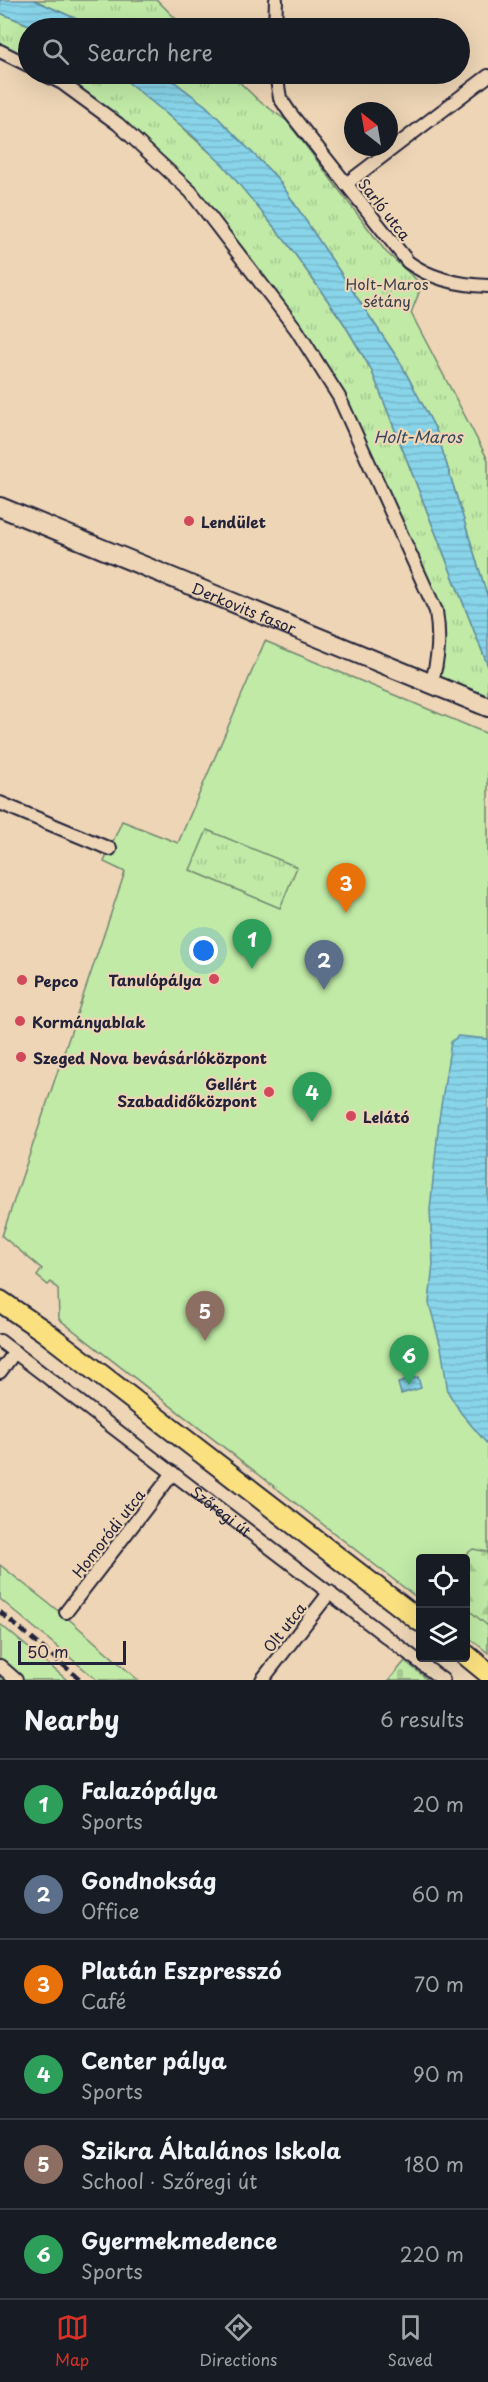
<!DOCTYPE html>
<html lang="en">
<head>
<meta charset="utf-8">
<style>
  :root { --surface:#171b24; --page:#20242c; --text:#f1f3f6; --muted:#9ea1a6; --line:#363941; --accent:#d93025 }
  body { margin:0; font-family:"Playpen Sans",sans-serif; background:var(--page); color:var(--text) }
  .controls { position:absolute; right:18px; bottom:18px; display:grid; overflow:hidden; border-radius:6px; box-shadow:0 6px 24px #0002 }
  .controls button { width:54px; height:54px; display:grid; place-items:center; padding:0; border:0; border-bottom:2px solid var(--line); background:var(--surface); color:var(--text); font:30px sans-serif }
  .compass { position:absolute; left:344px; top:102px; width:54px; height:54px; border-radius:50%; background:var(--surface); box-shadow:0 6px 24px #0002; rotate:329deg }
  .scale { position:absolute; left:18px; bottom:15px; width:108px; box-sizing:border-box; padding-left:6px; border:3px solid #22223b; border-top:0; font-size:16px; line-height:21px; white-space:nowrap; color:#22223b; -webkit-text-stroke:4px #edd5b5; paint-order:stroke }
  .you { position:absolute; left:204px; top:951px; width:21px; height:21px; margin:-15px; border:4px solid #fff; border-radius:50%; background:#1a73e8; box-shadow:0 0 0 9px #1a73e833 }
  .badge { display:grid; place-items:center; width:39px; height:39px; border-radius:50%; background:var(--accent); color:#fff; font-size:20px; font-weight:700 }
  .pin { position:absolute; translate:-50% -50px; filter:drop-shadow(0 2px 3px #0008) }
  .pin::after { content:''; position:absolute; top:32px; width:21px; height:18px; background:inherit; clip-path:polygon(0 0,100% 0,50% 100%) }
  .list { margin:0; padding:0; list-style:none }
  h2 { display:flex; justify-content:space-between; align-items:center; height:78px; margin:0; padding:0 24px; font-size:26px }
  h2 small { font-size:20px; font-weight:400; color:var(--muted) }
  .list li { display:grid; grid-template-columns:39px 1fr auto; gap:18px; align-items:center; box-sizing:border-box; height:90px; padding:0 24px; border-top:2px solid var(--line) }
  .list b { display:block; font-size:22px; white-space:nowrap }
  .list p { margin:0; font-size:20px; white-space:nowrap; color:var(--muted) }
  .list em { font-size:20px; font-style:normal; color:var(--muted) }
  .icon { flex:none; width:33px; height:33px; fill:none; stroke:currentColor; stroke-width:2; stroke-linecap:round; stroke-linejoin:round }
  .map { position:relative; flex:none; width:488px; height:1680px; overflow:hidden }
  .search { position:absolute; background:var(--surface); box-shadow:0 6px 24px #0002; left:18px; right:18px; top:18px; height:66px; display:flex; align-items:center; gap:15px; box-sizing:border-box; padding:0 21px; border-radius:33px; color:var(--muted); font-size:22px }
  .sheet { height:618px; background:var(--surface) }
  nav { display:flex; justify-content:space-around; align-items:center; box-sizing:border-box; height:84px; border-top:2px solid var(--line); background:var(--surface); font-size:16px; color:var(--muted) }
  nav a { display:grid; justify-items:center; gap:3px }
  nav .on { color:var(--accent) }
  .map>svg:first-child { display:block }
  .grass { fill:#c0eaa6; stroke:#718670; stroke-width:1.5 }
  .forest { fill:url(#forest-firs); stroke:#718670; stroke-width:1.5 }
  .cemetery { fill:url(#cemetery-stones); stroke:#718670; stroke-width:1.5 }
  .park { fill:url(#park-tufts); stroke:#718670; stroke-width:1.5 }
  .water { fill:url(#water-rules); stroke:#5f8da3; stroke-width:1.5 }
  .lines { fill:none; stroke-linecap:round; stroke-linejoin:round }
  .street-casing { stroke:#22223b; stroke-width:16 }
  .secondary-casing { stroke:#22223b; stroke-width:22 }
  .primary-casing { stroke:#22223b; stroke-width:24 }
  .street { stroke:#edd5b5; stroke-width:12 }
  .secondary { stroke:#edd5b5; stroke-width:18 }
  .primary { stroke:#fbe080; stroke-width:20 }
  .rail { stroke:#22223b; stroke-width:4.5; stroke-dasharray:9 4.5; stroke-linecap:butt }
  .poi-dot { fill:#d1495b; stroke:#edd5b5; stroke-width:2 }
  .labels { text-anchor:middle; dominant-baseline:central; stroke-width:4.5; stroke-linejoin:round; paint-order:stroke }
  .street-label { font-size:15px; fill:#22223b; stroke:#edd5b5 }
  .park-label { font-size:15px; fill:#3a404b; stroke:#edd5b5 }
  .poi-label { font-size:15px; font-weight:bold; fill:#22223b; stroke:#edd5b5; text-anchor:start }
  .water-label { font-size:16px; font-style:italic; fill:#36465e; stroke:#edd5b5 }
</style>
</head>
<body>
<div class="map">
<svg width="488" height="1680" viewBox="0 0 488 1680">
  <defs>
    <pattern id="forest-firs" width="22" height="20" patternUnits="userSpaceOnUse" patternTransform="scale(1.5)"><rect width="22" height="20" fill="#c0eaa6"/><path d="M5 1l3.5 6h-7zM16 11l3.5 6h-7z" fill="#a5c890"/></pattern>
    <pattern id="cemetery-stones" width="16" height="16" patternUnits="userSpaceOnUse" patternTransform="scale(1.5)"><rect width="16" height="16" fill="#c0eaa6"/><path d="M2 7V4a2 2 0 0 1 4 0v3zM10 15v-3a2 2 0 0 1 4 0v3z" fill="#a5c890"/></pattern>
    <pattern id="park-tufts" width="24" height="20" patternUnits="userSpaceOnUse" patternTransform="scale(1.5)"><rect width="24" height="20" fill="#c0eaa6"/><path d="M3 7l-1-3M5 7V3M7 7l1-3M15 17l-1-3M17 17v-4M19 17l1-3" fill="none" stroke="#a5c890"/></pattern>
    <pattern id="water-rules" width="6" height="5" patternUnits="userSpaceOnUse" patternTransform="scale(1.5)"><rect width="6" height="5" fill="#88d4e9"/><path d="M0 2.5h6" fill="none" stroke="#75b6c9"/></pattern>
  </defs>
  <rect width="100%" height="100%" fill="#edd5b5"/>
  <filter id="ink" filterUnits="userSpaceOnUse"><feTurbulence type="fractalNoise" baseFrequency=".0167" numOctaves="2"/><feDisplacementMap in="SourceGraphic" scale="12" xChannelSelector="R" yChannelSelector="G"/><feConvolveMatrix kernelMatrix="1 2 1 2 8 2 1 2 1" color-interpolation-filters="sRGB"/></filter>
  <g filter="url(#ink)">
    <path class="grass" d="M 265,641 L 488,734 L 488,1653 L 466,1635 L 466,1558 L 420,1558 L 420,1600 L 59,1319 L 58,1289 L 51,1282 L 48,1285 L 37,1276 L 42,1269 L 2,1236 L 125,872 L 104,862 L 122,821 L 178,843 Z
      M 0,1565 L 71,1621 L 138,1680 L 97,1680 L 0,1599 Z
      M 0,1624 L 67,1680 L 0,1680 Z"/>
    <path class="forest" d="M 473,1549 L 488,1552 L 488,1626 L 466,1608 L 466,1558 L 461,1558 Z"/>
    <path class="cemetery" d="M 405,1661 L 428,1680 L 389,1680 Z"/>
    <path class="park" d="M 34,0 L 157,0 L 185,28 L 97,28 Z
      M 0,13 L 37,28 L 28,28 L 28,65 L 0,51 Z
      M 44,74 L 118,74 L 127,79 L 224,165 L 287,243 L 343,322 L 371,369 L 488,666 L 488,707 L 431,684 L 440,633 L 339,397 L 296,329 L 152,154 Z
      M 164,74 L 231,74 L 258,100 L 287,121 L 386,252 L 422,285 L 411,313 L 488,460 L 488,598 L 436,430 L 400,362 L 278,179 L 206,106 Z
      M 207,830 L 297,867 L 280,908 L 190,870 Z"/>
    <path class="water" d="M 0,0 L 34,0 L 97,28 L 37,28 L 0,13 Z
      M 118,74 L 164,74 L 206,106 L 235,135 L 278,179 L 400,362 L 436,430 L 488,598 L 488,666 L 371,369 L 343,322 L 287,243 L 224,166 L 190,133 Z
      M 458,1036 L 488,1039 L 488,1445 L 461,1413 L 448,1392 L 441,1347 L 429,1303 L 433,1263 L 430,1210 L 439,1119 L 451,1042 Z
      M 418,1377 L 421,1388 L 401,1394 L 398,1383 Z"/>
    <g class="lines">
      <g class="street-casing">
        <g id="street">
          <path d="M 275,28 L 276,0"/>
          <path d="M 0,51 L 28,65"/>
          <path d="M 44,74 L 62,83 L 118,124 L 191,192 L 296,329 L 339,397 L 436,611 C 440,637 439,658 431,684"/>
          <path d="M 276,74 L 280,98 L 290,113 L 408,262 C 431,279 459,285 488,286"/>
          <path d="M 346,184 L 488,76"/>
          <path d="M 0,803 L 110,849"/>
          <path id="s1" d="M 0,1341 L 443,1680"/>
          <path d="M 0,1372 L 15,1352"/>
          <path d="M 66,1612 L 173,1473"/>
          <path d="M 0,1666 L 16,1680"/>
          <path d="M 262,1680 L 330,1592"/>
        </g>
      </g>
      <g class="secondary-casing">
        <g id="secondary">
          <path id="s2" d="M 0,507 L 488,707"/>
        </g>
      </g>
      <g class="primary-casing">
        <path id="primary" d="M 0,1301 L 44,1331 L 420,1621
          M 466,1655 L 488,1673"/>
      </g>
      <use href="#street" class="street"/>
      <use href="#secondary" class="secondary"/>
      <use href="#primary" class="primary"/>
      <path class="rail" d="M 0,1612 L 81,1680"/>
    </g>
  </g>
  <g class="poi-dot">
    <circle cx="189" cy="521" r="6"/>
    <circle cx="214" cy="979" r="6"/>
    <circle cx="22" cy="980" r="6"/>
    <circle cx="20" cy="1021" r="6"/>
    <circle cx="21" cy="1057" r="6"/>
    <circle cx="269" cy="1092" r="6"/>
    <circle cx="351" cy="1116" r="6"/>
  </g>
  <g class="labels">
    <g class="street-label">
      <text transform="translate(385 209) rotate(52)">Sarló utca</text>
      <text stroke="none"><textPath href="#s2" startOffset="264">Derkovits fasor</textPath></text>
      <text stroke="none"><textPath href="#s1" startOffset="279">Szőregi út</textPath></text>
      <text transform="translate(108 1533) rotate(-52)">Homoródi utca</text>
      <text transform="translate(284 1627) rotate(-52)">Olt utca</text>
    </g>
    <g class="park-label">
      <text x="387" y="283">Holt-Maros<tspan x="387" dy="17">sétány</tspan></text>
    </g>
    <g class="poi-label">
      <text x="201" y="521">Lendület</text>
      <text x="202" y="979" text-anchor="end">Tanulópálya</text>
      <text x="34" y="980">Pepco</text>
      <text x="32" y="1021">Kormányablak</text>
      <text x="33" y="1057">Szeged Nova bevásárlóközpont</text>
      <text x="257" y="1083" text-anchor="end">Gellért<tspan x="257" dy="17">Szabadidőközpont</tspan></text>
      <text x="363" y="1116">Lelátó</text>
    </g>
    <g class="water-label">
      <text x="418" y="436">Holt-Maros</text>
    </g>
  </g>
</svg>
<div class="controls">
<button><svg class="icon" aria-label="locate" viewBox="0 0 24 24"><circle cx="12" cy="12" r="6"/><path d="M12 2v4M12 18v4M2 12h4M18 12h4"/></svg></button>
<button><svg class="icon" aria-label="layers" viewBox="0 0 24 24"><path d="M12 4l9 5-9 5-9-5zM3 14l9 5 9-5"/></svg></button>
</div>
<svg class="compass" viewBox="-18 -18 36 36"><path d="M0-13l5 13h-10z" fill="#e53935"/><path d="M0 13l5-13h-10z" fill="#9ea1a6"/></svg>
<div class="scale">50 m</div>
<div class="you"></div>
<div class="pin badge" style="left:252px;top:969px;background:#2e9e5b">1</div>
<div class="pin badge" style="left:324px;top:990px;background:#5c6f8a">2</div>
<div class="pin badge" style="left:346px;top:913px;background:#e8710a">3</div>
<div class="pin badge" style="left:312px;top:1122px;background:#2e9e5b">4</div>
<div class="pin badge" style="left:205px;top:1341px;background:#8d6e63">5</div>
<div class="pin badge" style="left:409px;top:1385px;background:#2e9e5b">6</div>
<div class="search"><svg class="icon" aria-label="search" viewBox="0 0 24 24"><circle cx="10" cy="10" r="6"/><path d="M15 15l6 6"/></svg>Search here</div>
</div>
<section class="sheet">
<h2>Nearby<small>6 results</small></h2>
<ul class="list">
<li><span class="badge" style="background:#2e9e5b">1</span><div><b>Falazópálya</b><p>Sports</p></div><em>20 m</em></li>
<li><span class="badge" style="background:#5c6f8a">2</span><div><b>Gondnokság</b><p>Office</p></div><em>60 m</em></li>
<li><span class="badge" style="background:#e8710a">3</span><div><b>Platán Eszpresszó</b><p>Café</p></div><em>70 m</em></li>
<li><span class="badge" style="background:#2e9e5b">4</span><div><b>Center pálya</b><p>Sports</p></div><em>90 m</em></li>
<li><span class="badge" style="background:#8d6e63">5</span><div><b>Szikra Általános Iskola</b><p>School · Szőregi út</p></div><em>180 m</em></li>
<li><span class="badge" style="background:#2e9e5b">6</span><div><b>Gyermekmedence</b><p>Sports</p></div><em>220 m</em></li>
</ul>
</section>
<nav>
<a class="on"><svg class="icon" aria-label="map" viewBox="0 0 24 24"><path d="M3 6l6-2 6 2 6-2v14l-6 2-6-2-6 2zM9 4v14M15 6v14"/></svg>Map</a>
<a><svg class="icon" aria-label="directions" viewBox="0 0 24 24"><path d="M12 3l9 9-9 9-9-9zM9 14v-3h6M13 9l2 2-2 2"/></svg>Directions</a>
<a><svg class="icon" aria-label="saved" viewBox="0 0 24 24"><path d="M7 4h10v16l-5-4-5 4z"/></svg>Saved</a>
</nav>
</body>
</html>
